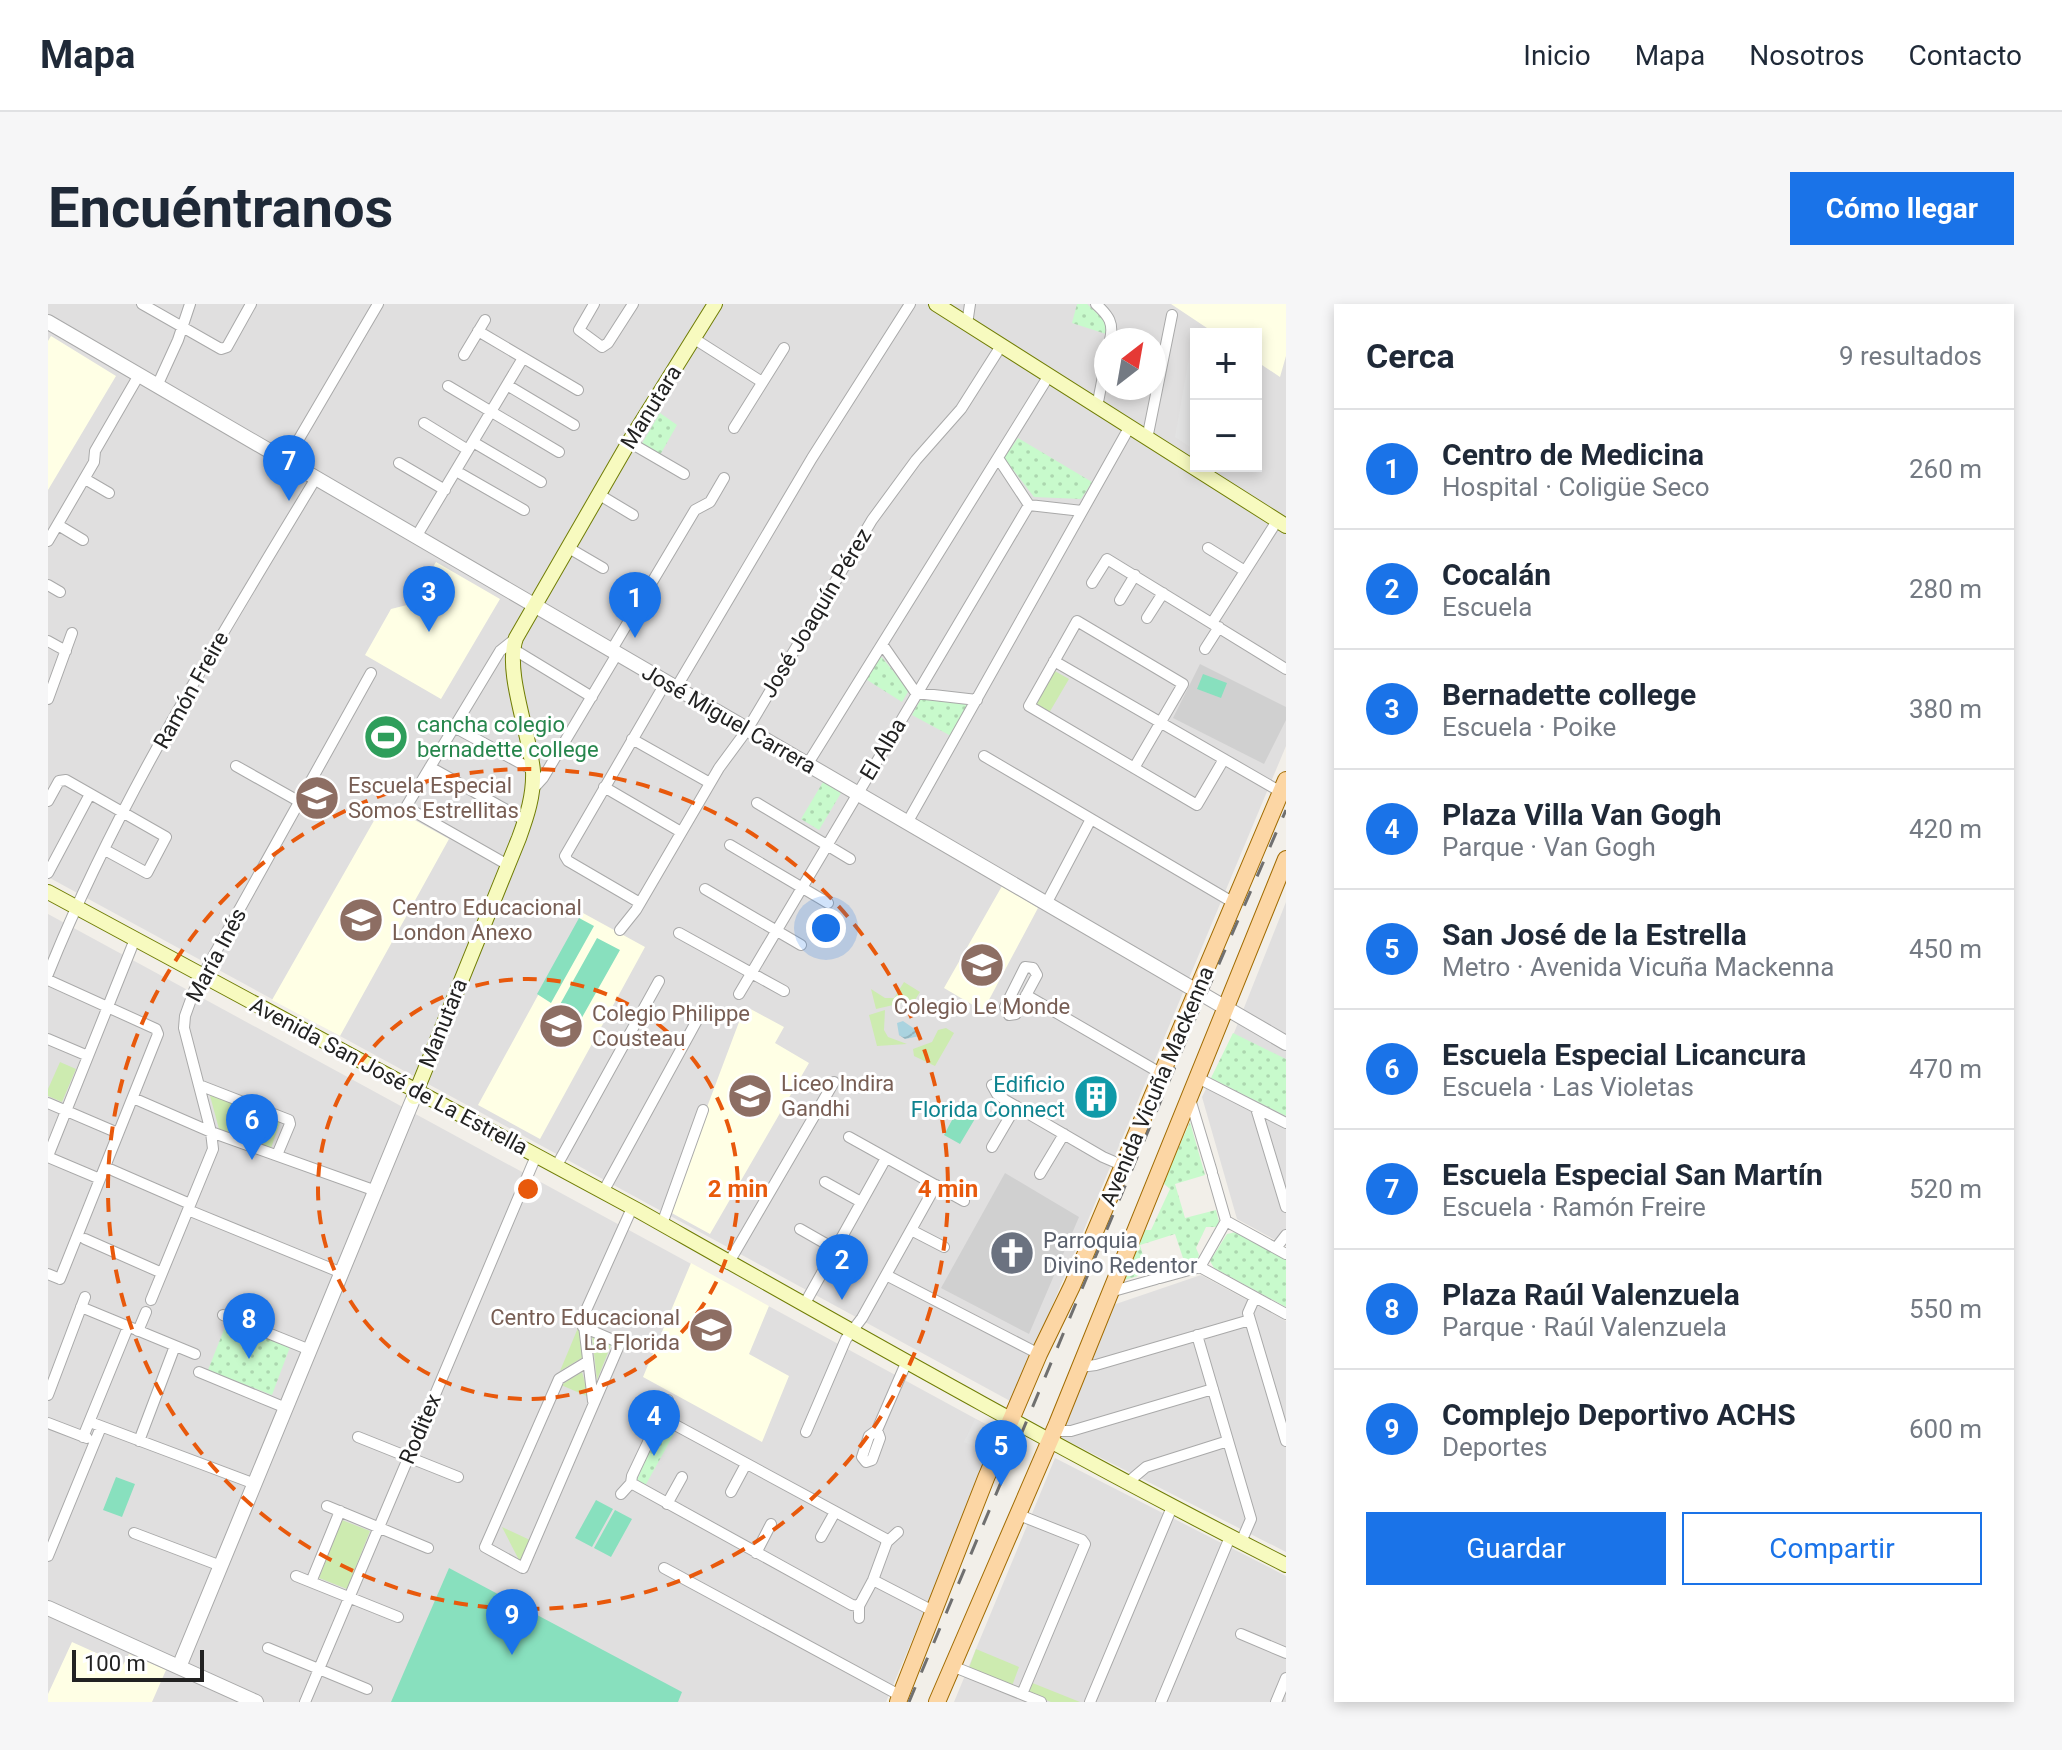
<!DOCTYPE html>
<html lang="es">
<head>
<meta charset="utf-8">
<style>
  :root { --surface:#fff; --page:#f6f6f7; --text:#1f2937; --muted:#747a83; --line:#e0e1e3; --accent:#1a73e8 }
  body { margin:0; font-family:Roboto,sans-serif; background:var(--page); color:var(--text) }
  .controls { position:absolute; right:24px; top:24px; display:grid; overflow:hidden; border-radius:0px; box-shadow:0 4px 12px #0003 }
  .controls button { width:72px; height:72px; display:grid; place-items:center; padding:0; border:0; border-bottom:2px solid var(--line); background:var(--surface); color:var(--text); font:40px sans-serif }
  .compass { position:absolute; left:1046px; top:24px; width:72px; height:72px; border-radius:50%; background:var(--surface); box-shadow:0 4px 12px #0003; rotate:31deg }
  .scale { position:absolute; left:24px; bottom:20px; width:132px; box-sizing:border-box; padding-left:8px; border:4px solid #222; border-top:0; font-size:22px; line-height:28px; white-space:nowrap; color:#222; -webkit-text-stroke:6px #fff; paint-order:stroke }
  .you { position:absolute; left:778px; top:624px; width:28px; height:28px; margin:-20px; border:6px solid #fff; border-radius:50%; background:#1a73e8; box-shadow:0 0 0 12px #1a73e833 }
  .badge { display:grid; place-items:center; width:52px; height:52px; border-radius:50%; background:var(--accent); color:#fff; font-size:26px; font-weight:700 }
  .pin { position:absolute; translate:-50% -66px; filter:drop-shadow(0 2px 4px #0008) }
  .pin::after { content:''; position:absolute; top:42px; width:28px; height:24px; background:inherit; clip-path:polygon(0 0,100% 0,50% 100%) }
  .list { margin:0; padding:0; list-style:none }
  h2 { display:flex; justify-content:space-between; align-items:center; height:104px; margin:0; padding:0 32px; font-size:34px }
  h2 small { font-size:26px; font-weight:400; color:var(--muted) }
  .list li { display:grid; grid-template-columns:52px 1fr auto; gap:24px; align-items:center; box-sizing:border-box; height:120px; padding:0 32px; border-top:2px solid var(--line) }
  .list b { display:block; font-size:30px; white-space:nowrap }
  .list p { margin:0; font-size:26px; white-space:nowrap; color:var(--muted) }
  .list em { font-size:26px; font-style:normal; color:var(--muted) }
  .actions { display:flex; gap:16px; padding:24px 32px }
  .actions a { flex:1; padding:18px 0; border:2px solid var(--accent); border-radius:0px; text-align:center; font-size:28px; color:var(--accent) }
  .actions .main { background:var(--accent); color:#fff }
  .map { position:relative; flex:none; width:1238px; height:1398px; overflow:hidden; border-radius:0px }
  header { display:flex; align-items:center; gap:48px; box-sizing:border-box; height:112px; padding:0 40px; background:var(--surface); border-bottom:2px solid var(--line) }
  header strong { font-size:38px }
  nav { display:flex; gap:44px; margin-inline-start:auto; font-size:28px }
  .intro { display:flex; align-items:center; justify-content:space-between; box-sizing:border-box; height:192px; padding:0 48px }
  h1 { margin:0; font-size:56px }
  .button { padding:20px 36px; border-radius:0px; background:var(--accent); color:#fff; font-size:28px; font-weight:700 }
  main { display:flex; gap:48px; padding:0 48px }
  aside { flex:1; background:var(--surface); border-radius:0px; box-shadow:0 4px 12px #0003 }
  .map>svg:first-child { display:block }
  .residential { fill:#e0dfdf; fill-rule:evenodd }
  .education { fill:#ffffe5 }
  .religious { fill:#d0d0d0 }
  .grass { fill:#cdebb0 }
  .park { fill:url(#park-dots) }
  .pitch { fill:#88e0be }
  .parking { fill:#e2e2e2 }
  .water { fill:url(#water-waves) }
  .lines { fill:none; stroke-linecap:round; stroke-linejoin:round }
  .minor-casing { stroke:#a9a9a9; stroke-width:12 }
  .tertiary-casing { stroke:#a9a9a9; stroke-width:16 }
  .secondary-casing { stroke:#707d05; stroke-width:16 }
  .primary-casing { stroke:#a06b00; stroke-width:18 }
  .minor { stroke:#fff; stroke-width:10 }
  .tertiary { stroke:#fff; stroke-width:14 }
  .secondary { stroke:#f7fabf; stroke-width:14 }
  .primary { stroke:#fcd6a4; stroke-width:16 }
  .rail { stroke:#707070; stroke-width:3; stroke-dasharray:16 16; stroke-linecap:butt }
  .ring { fill:none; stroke:#e8590c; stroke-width:4; stroke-dasharray:14 10 }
  .labels { text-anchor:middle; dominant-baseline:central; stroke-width:6; stroke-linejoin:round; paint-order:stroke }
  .street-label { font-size:22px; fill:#222; stroke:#fff }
  .leisure-label { font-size:22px; fill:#27864d; stroke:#fff; text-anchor:start }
  .education-label { font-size:22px; fill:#785e54; stroke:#fff; text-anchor:start }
  .culture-label { font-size:22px; fill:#0d838f; stroke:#fff; text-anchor:end }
  .worship-label { font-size:22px; fill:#5b616d; stroke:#fff; text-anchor:start }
  .centre { fill:#e8590c; stroke:#fff; stroke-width:4 }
  .ring-label { font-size:24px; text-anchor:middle; font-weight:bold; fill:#e8590c; stroke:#fff; stroke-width:6; stroke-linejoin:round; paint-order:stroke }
</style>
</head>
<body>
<header>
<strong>Mapa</strong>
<nav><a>Inicio</a><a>Mapa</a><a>Nosotros</a><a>Contacto</a></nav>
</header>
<div class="intro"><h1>Encuéntranos</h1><a class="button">Cómo llegar</a></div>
<main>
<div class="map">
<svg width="1238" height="1398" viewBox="0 0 1238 1398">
  <defs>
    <pattern id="park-dots" width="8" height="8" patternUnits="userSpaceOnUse" patternTransform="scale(2)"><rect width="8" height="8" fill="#c8facc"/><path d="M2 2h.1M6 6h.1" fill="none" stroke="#acd6af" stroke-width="1.8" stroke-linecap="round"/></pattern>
    <pattern id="water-waves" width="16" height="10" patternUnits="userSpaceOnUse" patternTransform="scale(2)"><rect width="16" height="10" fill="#aad3df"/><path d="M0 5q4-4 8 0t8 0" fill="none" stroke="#92b5bf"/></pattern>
  </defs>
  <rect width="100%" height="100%" fill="#f2efe9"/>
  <path class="residential" d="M 0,0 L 1238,0 L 1238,442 L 964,1098 L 0,573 ZM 1148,30 L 1208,30 L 1208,162 L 1148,162 ZM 1058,36 L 1106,36 L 1106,84 L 1058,84 Z
    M 1238,598 L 1238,942 L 1189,915 L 1154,793 L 1186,729 Z
    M 0,610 L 952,1128 L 838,1398 L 0,1398 Z
    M 1153,971 L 1238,1017 L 1238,1248 L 1006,1130 L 1062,1002 Z
    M 1007,1154 L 1238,1272 L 1238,1398 L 906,1398 Z"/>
  <path class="education" d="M 1123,0 L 1238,0 L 1238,52 L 1232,73 L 1208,57 L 1208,30 L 1168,30 Z
    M 3,32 L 68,72 L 0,186 L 0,37 Z
    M 388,258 L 452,295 L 393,395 L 317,351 L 343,305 L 363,300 Z
    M 336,499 L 401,535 L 292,732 L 224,696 Z
    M 954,582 L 990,604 L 935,707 L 896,684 Z
    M 535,609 L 597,643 L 492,835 L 430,801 Z
    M 697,702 L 736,723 L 727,739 L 761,759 L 662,930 L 620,907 Z
    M 643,959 L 721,1002 L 701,1050 L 741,1072 L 714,1138 L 595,1073 Z
    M 24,1338 L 75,1361 L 81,1350 L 118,1366 L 104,1398 L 0,1398 L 0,1390 Z"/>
  <path class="religious" d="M 1152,360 L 1238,403 L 1238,416 L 1216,460 L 1125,414 Z
    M 957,869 L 1031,913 L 981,1030 L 893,984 Z"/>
  <path class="grass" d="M 1005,366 L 1021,375 L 1001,409 L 985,400 Z
    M 856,678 L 872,688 L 867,696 L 828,705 L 823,685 L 837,694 L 846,694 Z
    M 837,706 L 836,726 L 840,733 L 859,740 L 829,742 L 821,711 Z
    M 898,724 L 906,729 L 887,762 L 866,752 L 865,745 L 884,738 L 890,726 Z
    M 12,758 L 28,765 L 14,798 L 0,792 L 0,785 Z
    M 161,788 L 233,816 L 223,844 L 171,825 Z
    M 532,1019 L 537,1052 L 512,1067 Z
    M 544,1032 L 563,1041 L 549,1076 Z
    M 534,1068 L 541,1093 L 513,1081 Z
    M 294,1216 L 322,1227 L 299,1285 L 271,1274 Z
    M 454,1223 L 482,1236 L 472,1258 Z
    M 928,1345 L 971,1363 L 964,1382 L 921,1364 Z
    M 982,1378 L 1032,1398 L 1003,1398 L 978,1388 Z"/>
  <path class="park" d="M 1029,0 L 1039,0 L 1058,18 L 1058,30 L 1024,19 Z
    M 612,109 L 629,121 L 612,151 L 593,141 Z
    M 970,134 L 1044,178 L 1033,195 L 986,193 L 956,154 Z
    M 831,350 L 861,386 L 854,398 L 816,374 Z
    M 874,393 L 922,401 L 903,432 L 864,411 Z
    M 775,478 L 793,489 L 771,526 L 753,515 Z
    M 1185,729 L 1238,755 L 1238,812 L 1163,774 Z
    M 1142,818 L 1157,871 L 1127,880 L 1137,914 L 1168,906 L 1171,918 L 1168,923 L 1158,923 L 1148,944 L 1151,951 L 1149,957 L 1137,960 L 1127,930 L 1092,941 L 1100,969 L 1073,977 L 1095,926 L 1103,926 L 1122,885 L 1115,879 Z
    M 1188,928 L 1238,955 L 1238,1003 L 1166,964 L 1162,957 L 1179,930 Z
    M 179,1018 L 242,1043 L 224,1091 L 160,1066 Z
    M 613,1120 L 627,1128 L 597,1182 L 589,1176 Z"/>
  <path class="pitch" d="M 1155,370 L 1179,379 L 1173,394 L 1149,385 Z
    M 331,417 L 355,432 L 345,449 L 321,435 Z
    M 531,614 L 546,622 L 503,699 L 489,690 Z
    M 549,634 L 572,646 L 532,717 L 510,704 Z
    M 911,803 L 928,813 L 912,840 L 896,831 Z
    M 68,1173 L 87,1180 L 74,1213 L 55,1206 Z
    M 548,1196 L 565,1205 L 544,1243 L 527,1234 Z
    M 567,1206 L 584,1215 L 563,1253 L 546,1244 Z
    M 401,1264 L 634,1388 L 630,1398 L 343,1398 Z"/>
  <path class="parking" d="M 1141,54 L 1148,55 L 1148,147 L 1127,133 Z
    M 927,1115 L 943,1123 L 932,1145 L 916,1138 Z"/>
  <path class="water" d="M 855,717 L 871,728 L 872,732 L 857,735 L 851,731 L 849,719 Z"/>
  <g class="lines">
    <g class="minor-casing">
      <path id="minor" d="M 94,0 L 173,45 L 179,43 L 203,0
        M 546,0 L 531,26 L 554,43 L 560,39 L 585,0
        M 1048,0 C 1061,12 1066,19 1062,36
        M 919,20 L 922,0
        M 430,27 L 530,86
        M 645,34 L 714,78
        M 416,51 L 437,16
        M 459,81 L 526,121
        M 109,82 L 130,36 L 142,0
        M 400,82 L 511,148
        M 1049,103 L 1058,57
        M 376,119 L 420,146
        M 686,124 L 736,44
        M 1099,135 L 1124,11
        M 425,138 L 493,178
        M 581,138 L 636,170
        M 950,154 L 981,201 L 1034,207
        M 238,157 L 330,0
        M 351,159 L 397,186
        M 408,167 L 476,206
        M 37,175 L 61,189
        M 550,190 L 585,211
        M 10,221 L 35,236
        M 368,233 L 475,54
        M 0,237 L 46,158 L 47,147 L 91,71
        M 519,243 L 555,264
        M 1160,244 L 1197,267
        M 1044,279 L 1059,255 L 1238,365
        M 0,281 L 12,288
        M 1072,296 L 1087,271
        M 1099,314 L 1115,289
        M 1164,319 L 1229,217
        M 0,337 L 18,347
        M 834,340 L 868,389 L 929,396
        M 465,345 L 544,393
        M 1157,345 L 1171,323
        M 563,347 L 647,206 L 662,198 L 676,174
        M 1006,357 L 1233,488
        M 628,384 L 764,154 L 862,0
        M 0,395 L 24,329
        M 406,423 L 485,466
        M 584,435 L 662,479
        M 936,452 L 1186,599
        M 759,461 L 1000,73
        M 188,462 L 252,498
        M 382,463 L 478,517
        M 1086,464 L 1135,380 L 1029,317 L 981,402 L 1149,501 L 1176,455
        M 556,483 L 633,528
        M 485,485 L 495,474 L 569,350
        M 0,497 L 11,477 L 18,476 L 118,533 L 99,569 L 57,546
        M 709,499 L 802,555
        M 859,519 L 1081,124
        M 682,541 L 780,599
        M 460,561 L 358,503 L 452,347 L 468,334
        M 0,569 L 42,490
        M 657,585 L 753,641
        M 592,599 L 520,557 L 517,552 L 618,378
        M 998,600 L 1043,515
        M 572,626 L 588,606 L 671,464 L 699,426 L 824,216 L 868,156 L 913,105 L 953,42
        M 631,629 L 736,687
        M 977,663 L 985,664 L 989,671 L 968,710 L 961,711 L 957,703 Z
        M 0,670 C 69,497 172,334 268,174
        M 0,676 L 108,725 L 110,730 L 12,975 L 0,970
        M 691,690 L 981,201
        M 978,691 L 1114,770
        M 0,735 L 40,752
        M 1150,774 L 1238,819
        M 151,781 L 241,816 L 242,820 L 229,851
        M 944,781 L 949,790 L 957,796 L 1055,853 L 1076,862
        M 85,794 L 163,828 L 328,887
        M 1142,795 L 1164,868
        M 0,799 L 70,829
        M 1208,804 L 1238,903
        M 801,833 L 916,897
        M 944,843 L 968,802
        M 0,852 L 87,635
        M 0,853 L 52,875
        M 57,863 L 142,900
        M 508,863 L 611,677
        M 992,870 L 1016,830
        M 1165,872 L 1178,917 L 1238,950
        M 777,878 L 813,898
        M 555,888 L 653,709
        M 140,906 L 294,969
        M 614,920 L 655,806
        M 752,925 L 787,945
        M 863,926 L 896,943
        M 37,935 L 114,969
        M 1228,944 L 1238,931
        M 680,960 L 786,778
        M 1152,963 L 1178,917
        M 838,971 L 991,1050
        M 1112,974 L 1152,963 L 1238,1010
        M 1062,988 L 1108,975
        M 1207,993 L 1200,1009 L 1238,1137
        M 103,996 L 165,845 L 163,828 L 136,724 L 137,712 L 146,687 L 323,369
        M 756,1001 L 838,854
        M 33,1003 L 147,1050
        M 175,1011 L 262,1046
        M 535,1023 L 572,1039 L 475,1264 L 437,1243 L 511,1075 L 539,1058
        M 90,1027 L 98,1008
        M 1149,1031 L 1203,1215 L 1193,1238
        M 1032,1063 L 1048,1061 L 1202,1016
        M 151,1068 L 238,1104
        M 0,1091 L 37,993
        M 545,1097 L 535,1013 L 584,904
        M 612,1116 L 618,1116 L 836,1234 L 839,1238
        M 42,1118 L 207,1180
        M 0,1119 L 39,1134
        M 829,1126 L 832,1134 L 824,1156 L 818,1158 L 814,1153 L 821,1132 L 829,1126 L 859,1057
        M 1006,1127 L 1023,1127 L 1165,1085
        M 758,1128 L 798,1035 L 814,1014 L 888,881
        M 35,1133 L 80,1023
        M 310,1133 L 410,1173
        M 91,1137 L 127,1042
        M 583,1179 L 804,1301 L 811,1302
        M 1079,1179 L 1098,1163 L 1180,1137
        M 683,1188 L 698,1160
        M 573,1190 L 583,1179 L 584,1172 L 620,1096
        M 619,1200 L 634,1173
        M 279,1202 L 380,1244
        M 971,1211 L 1034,1236 L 1037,1240 L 974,1390
        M 86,1229 L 173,1262
        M 773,1233 L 787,1208
        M 708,1249 L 723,1220
        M 0,1252 L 53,1123
        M 616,1264 L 853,1392
        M 248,1272 L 350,1313
        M 825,1276 L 887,1308
        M 263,1278 L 292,1207
        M 811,1314 L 811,1302 L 825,1276 L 839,1238 L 850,1228
        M 1193,1330 L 1238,1349
        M 220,1344 L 319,1385
        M 904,1362 L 993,1398
        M 257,1398 L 488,852
        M 1042,1398 L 1124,1203
        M 1113,1398 L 1182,1233
        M 1228,1398 L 1238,1374"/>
    </g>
    <g class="tertiary-casing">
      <path id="tertiary" d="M 0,18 L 1238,739
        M 0,1304 L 208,1398
        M 131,1363 L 366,793"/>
    </g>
    <g class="secondary-casing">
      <path id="secondary" d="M 888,0 L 1238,222
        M 0,588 L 591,907 C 805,1028 1019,1150 1238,1261
        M 366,793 L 471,534 C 479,512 486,491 485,467 C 482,430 456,367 468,334 L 581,138 L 667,0"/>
    </g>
    <g class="primary-casing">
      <path id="primary" d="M 850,1398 L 938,1174 L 991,1050 L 1024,982 L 1238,476
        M 889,1398 L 1009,1120 L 1238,555"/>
    </g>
    <use href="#minor" class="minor"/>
    <use href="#tertiary" class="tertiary"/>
    <use href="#secondary" class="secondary"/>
    <use href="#primary" class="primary"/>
    <path class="rail" d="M 861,1398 L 1147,715 L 1238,506"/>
  </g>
  <g class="ring">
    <circle cx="480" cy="885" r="210"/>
    <circle cx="480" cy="885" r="420"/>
  </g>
  <defs>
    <g id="stadium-disc" transform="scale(2.3)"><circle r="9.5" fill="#2e9e5b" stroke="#fff"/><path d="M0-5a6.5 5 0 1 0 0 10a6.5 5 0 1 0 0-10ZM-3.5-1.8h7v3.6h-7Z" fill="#fff"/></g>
    <g id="school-disc" transform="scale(2.3)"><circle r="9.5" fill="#8d6e63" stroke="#fff"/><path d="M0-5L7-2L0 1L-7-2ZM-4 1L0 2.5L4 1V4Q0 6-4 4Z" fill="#fff"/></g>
    <g id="building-disc" transform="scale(2.3)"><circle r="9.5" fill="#0f9aa8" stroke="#fff"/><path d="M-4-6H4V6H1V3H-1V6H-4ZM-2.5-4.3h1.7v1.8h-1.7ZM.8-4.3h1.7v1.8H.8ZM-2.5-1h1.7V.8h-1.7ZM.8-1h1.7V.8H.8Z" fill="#fff"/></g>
    <g id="church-disc" transform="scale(2.3)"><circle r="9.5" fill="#6b7280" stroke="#fff"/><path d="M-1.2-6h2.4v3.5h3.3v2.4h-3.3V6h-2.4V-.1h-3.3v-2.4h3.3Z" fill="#fff"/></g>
  </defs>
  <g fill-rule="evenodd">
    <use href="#stadium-disc" x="338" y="433"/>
    <use href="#school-disc" x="269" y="494"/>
    <use href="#school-disc" x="313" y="616"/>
    <use href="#school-disc" x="934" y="661"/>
    <use href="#school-disc" x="513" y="722"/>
    <use href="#school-disc" x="702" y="792"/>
    <use href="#building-disc" x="1048" y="793"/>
    <use href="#church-disc" x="964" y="949"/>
    <use href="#school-disc" x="663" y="1026"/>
  </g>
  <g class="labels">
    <g class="street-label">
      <text transform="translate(603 103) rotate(-58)">Manutara</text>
      <text transform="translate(768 309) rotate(-59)">José Joaquín Pérez</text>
      <text transform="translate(143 386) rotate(-61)">Ramón Freire</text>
      <text transform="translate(681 415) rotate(30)">José Miguel Carrera</text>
      <text transform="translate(835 445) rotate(-59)">El Alba</text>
      <text transform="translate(168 651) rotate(-62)">María Inés</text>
      <text transform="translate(395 719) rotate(-68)">Manutara</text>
      <text transform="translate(341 772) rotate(28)">Avenida San José de La Estrella</text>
      <text transform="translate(1109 782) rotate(-67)">Avenida Vicuña Mackenna</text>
      <text transform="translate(372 1125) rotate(-67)">Roditex</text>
    </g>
    <g class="leisure-label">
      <text x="369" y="420">cancha colegio<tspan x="369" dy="25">bernadette college</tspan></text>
    </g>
    <g class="education-label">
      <text x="300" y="481">Escuela Especial<tspan x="300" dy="25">Somos Estrellitas</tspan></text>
      <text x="344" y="603">Centro Educacional<tspan x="344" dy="25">London Anexo</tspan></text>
      <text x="934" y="702" text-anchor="middle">Colegio Le Monde</text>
      <text x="544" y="709">Colegio Philippe<tspan x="544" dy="25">Cousteau</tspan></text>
      <text x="733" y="779">Liceo Indira<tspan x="733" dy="25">Gandhi</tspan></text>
      <text x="632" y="1013" text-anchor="end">Centro Educacional<tspan x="632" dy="25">La Florida</tspan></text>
    </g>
    <g class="culture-label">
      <text x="1017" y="780">Edificio<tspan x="1017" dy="25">Florida Connect</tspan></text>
    </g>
    <g class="worship-label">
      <text x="995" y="936">Parroquia<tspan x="995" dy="25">Divino Redentor</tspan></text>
    </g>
  </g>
  <circle cx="480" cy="885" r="12" class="centre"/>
  <g class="ring-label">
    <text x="690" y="893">2 min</text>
    <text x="900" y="893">4 min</text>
  </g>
</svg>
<div class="controls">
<button>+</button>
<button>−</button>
</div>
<svg class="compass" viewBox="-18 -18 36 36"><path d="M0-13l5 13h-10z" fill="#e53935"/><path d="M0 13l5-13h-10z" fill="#747a83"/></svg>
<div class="scale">100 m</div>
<div class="you"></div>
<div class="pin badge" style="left:587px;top:334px">1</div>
<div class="pin badge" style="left:794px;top:996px">2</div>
<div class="pin badge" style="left:381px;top:328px">3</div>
<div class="pin badge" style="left:606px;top:1152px">4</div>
<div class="pin badge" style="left:953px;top:1182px">5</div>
<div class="pin badge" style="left:204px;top:856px">6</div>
<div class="pin badge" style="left:241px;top:197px">7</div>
<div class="pin badge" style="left:201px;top:1055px">8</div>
<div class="pin badge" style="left:464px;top:1351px">9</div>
</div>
<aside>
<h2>Cerca<small>9 resultados</small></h2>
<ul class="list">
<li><span class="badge">1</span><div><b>Centro de Medicina</b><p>Hospital · Coligüe Seco</p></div><em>260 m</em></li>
<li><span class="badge">2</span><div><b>Cocalán</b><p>Escuela</p></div><em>280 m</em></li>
<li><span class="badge">3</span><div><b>Bernadette college</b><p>Escuela · Poike</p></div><em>380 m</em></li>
<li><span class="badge">4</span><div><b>Plaza Villa Van Gogh</b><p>Parque · Van Gogh</p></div><em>420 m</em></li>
<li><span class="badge">5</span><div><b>San José de la Estrella</b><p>Metro · Avenida Vicuña Mackenna</p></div><em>450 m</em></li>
<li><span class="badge">6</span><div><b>Escuela Especial Licancura</b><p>Escuela · Las Violetas</p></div><em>470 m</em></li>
<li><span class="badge">7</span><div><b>Escuela Especial San Martín</b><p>Escuela · Ramón Freire</p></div><em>520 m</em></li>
<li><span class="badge">8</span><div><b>Plaza Raúl Valenzuela</b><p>Parque · Raúl Valenzuela</p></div><em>550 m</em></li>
<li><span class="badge">9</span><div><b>Complejo Deportivo ACHS</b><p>Deportes</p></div><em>600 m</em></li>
</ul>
<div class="actions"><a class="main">Guardar</a><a>Compartir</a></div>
</aside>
</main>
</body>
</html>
